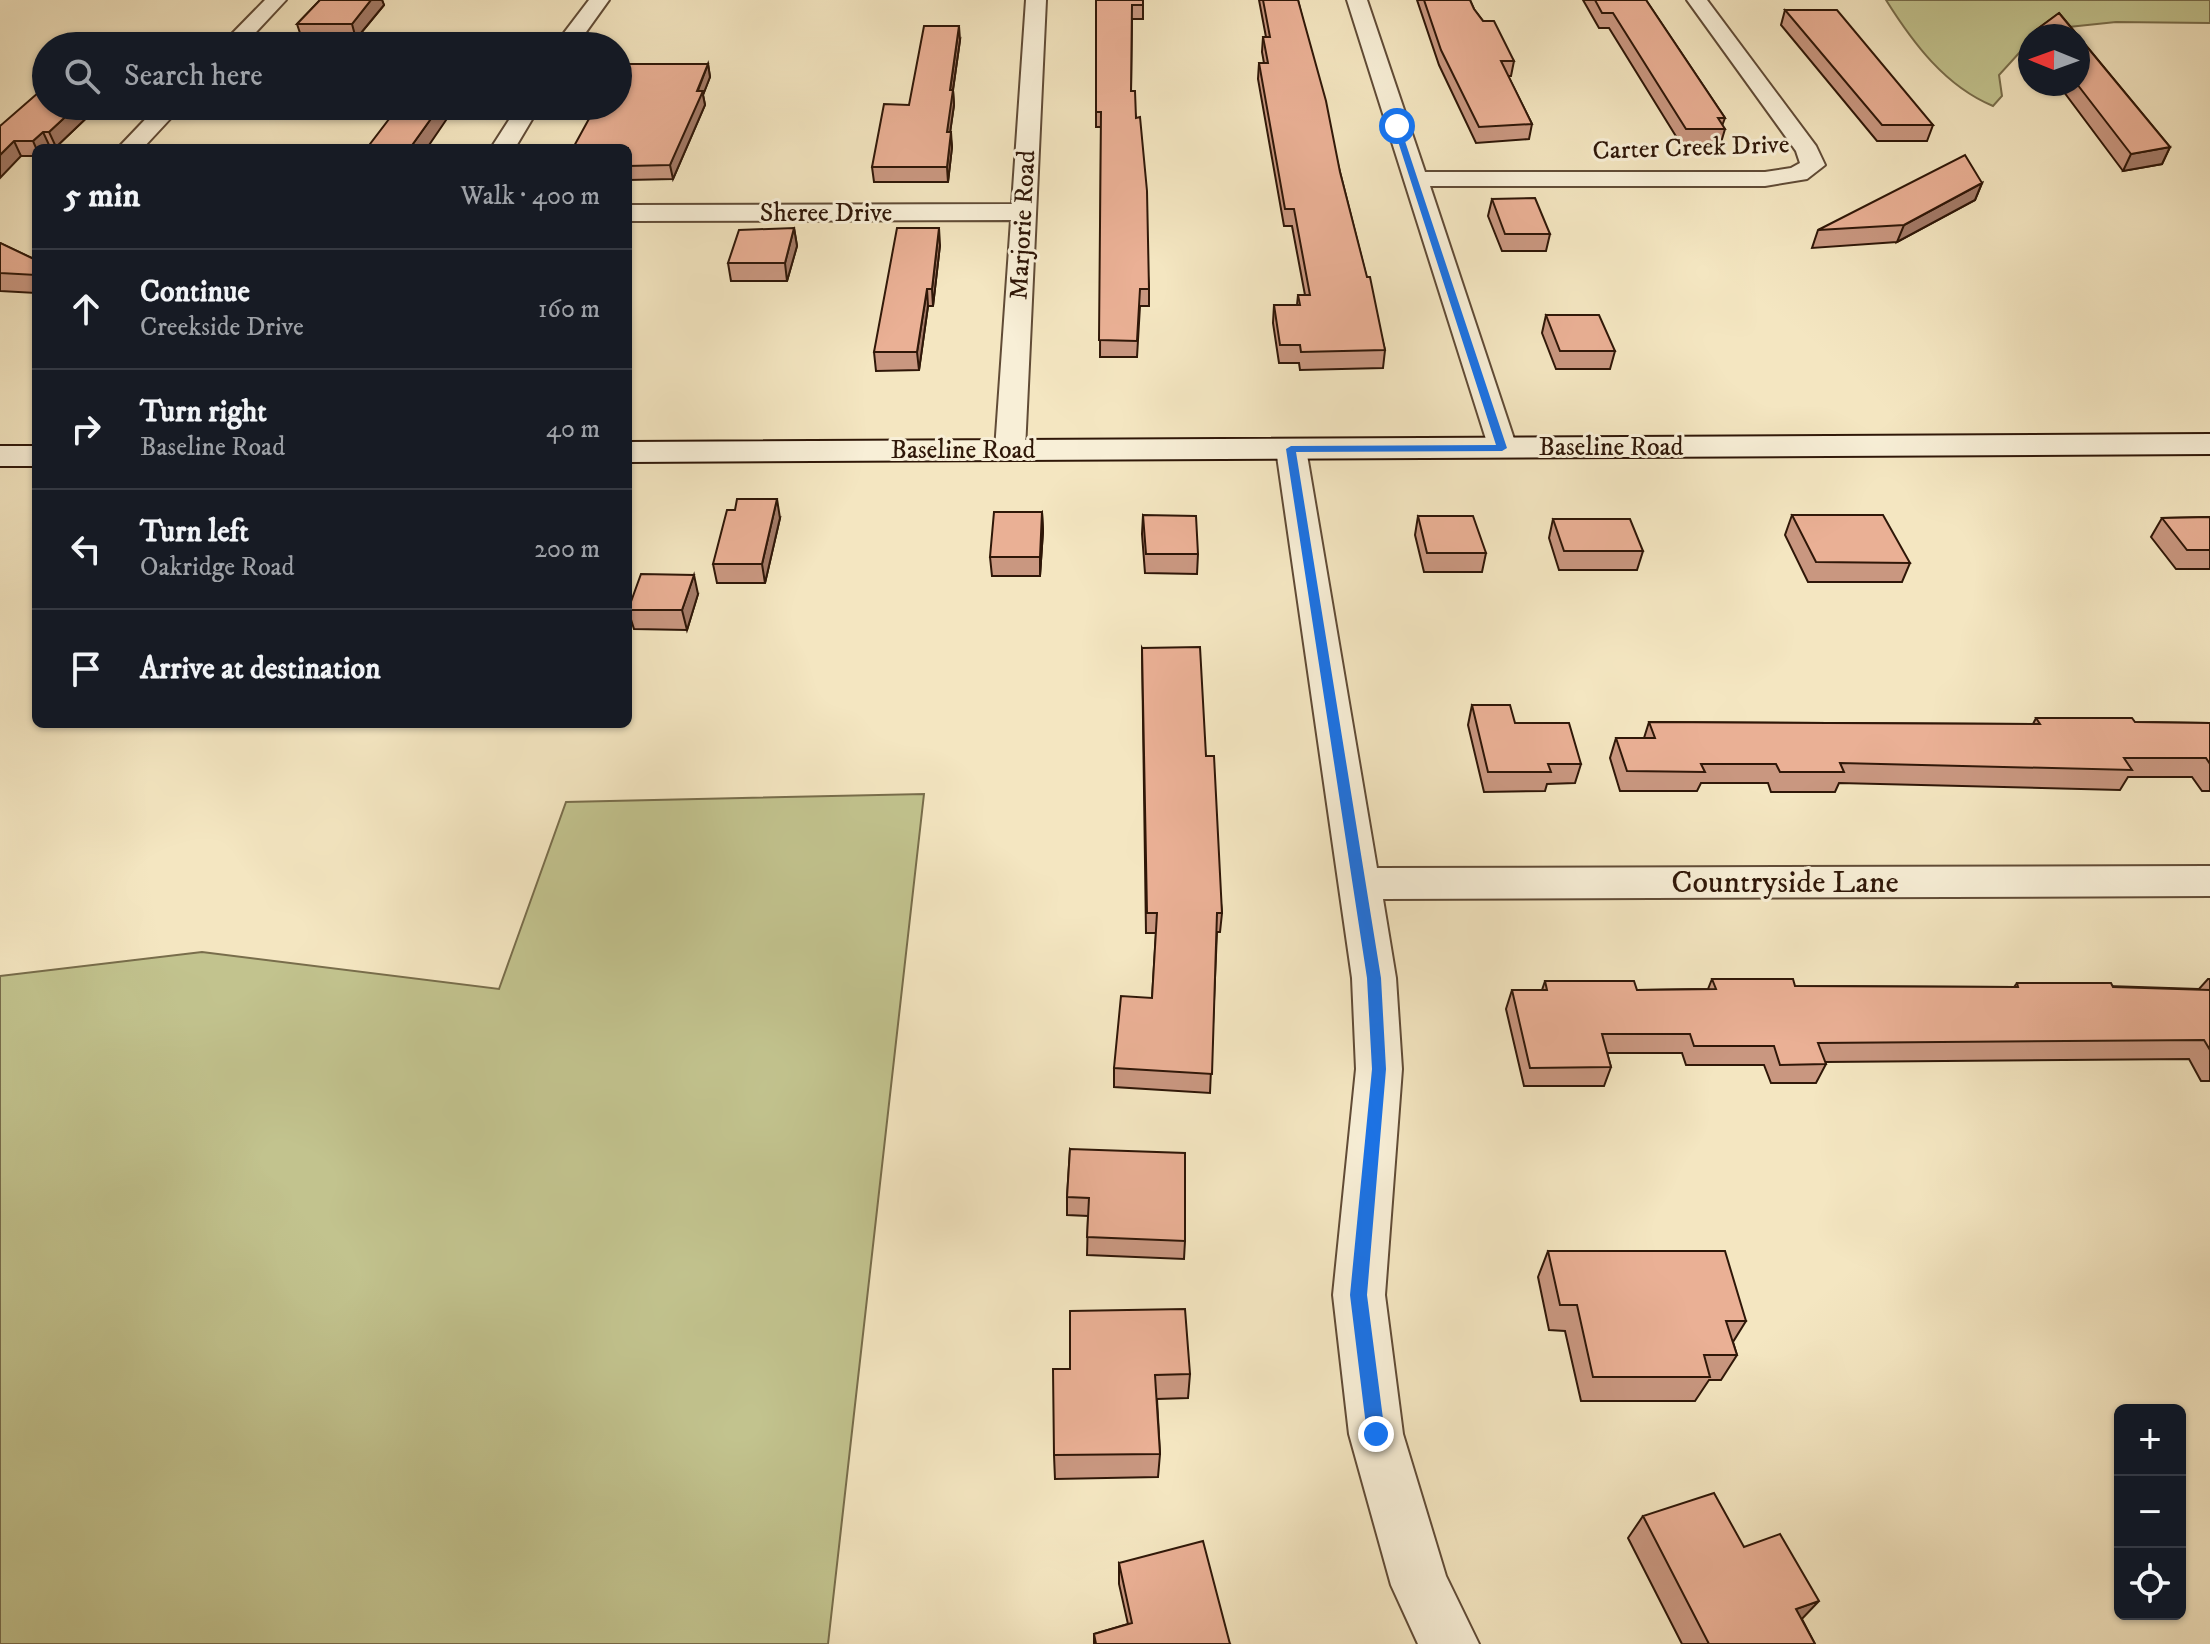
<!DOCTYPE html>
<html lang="en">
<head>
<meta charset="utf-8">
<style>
  :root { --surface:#171b24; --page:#20242c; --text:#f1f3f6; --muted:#9ea1a6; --line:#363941 }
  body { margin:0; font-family:"IM FELL DW Pica",serif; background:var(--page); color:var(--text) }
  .controls { position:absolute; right:24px; bottom:24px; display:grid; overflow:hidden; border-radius:12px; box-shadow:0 2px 6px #0004 }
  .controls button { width:72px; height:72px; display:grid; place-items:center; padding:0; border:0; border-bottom:2px solid var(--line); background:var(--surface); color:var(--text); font:40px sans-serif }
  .compass { position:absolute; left:2018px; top:24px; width:72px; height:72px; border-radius:50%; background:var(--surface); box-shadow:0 2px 6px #0004; rotate:271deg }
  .stop { position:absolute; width:24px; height:24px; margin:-18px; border:6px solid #1a73e8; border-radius:50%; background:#fff }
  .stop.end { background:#1a73e8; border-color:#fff; box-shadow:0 2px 8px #0008 }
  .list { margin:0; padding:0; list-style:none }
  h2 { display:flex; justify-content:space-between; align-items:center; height:104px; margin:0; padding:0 32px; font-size:34px }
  h2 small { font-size:26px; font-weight:400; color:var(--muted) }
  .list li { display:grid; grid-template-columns:52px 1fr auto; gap:24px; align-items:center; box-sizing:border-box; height:120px; padding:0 32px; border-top:2px solid var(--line) }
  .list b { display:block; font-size:30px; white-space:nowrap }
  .list p { margin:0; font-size:26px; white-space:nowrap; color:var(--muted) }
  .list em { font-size:26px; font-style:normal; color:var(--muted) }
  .icon { flex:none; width:44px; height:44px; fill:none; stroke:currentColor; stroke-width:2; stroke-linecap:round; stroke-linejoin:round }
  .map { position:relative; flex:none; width:2210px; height:1644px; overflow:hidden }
  .search { position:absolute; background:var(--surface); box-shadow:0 2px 6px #0004; left:32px; top:32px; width:600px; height:88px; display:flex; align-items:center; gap:20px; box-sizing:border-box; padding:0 28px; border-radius:44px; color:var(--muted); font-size:30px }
  .panel { position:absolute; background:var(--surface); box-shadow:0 2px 6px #0004; left:32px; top:144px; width:600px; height:584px; border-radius:12px }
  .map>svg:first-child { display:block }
  .green { fill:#c2c38e; stroke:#786d4b; stroke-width:2 }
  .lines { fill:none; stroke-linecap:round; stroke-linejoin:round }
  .street-casing { stroke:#604b36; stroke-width:4 }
  .secondary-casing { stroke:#2f1708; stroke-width:4 }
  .street { fill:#f8efd7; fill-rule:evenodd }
  .secondary { fill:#f8efd7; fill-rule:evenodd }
  .wall { fill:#c99780; stroke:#2f1708; stroke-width:2 }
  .shaded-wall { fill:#a47b68; stroke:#2f1708; stroke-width:2 }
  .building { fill:#eab095; stroke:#2f1708; stroke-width:2 }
  .route { fill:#1a73e8 }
  .labels { text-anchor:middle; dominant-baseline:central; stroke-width:6; stroke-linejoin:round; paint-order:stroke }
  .far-street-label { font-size:26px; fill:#2f1708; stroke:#f8efd7 }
  .street-label { font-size:32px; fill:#2f1708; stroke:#f8efd7 }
</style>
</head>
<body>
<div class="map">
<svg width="2210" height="1644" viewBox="0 0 2210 1644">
  <rect width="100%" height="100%" fill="#f4e6c1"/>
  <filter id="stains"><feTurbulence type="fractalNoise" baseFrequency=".0025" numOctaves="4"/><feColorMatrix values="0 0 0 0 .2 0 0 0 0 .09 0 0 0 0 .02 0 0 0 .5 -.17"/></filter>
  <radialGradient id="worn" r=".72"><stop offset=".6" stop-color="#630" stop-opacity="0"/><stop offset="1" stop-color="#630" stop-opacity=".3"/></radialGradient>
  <path class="green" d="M 1886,0 L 2210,0 L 2210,23 L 2116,22 L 2040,30 L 2030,36 L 2030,41 L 1999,75 L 2002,96 L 1993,106 C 1945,86 1913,43 1886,0 Z
    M 924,794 L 828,1644 L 0,1644 L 0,976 L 202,952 L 499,989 L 566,802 Z"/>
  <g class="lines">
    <g class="street-casing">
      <path id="street" d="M 265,0 L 286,0 L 243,46 L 220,46 Z
        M 589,0 L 609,0 L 576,46 L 554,46 Z
        M 1026,0 L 1046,0 L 1025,450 L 1021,457 L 999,457 L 995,450 L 1011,220 L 628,221 L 628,205 L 1012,204 Z
        M 1347,0 L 1367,0 L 1425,172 L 1765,172 L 1791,168 L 1800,163 L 1796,151 L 1687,0 L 1707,0 L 1816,146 L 1825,165 L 1807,179 L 1765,186 L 1430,186 L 1517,448 L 1513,455 L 1491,455 Z
        M 158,106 L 182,106 L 143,148 L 118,148 Z
        M 518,106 L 540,106 L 515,148 L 491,148 Z
        M 1291,440 L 1302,442 L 1306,449 L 1377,868 L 2210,866 L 2210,896 L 1383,899 L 1396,978 L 1402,1069 L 1385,1295 L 1403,1434 L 1446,1576 L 1479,1644 L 1418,1644 L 1391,1585 L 1349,1434 L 1333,1295 L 1356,1069 L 1352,978 L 1276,449 L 1280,442 Z"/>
    </g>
    <g class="secondary-casing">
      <path id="secondary" d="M 2210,434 L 2210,454 L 628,462 L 628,442 Z
        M 0,446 L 36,446 L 36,466 L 0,466 Z"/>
    </g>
    <use href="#street" class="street"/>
    <use href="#secondary" class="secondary"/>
  </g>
  <path class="wall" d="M 320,0 L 382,0 L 384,5 L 356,39 L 302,39 L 297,24 Z
    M 1096,0 L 1143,0 L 1143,19 L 1132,19 L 1131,91 L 1136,118 L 1149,289 L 1149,306 L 1140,306 L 1137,357 L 1100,357 L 1101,127 L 1096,127 Z
    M 1259,0 L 1298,0 L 1340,172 L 1385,350 L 1383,368 L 1300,370 L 1299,363 L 1279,363 L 1273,323 L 1274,305 L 1297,305 L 1298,295 L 1305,295 L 1292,226 L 1284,226 L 1258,79 L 1259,63 L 1264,63 L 1262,52 L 1263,37 L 1266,37 Z
    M 1417,0 L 1470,0 L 1474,9 L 1514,61 L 1511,76 L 1508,76 L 1532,124 L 1529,139 L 1476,143 L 1439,65 Z
    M 1583,0 L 1646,0 L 1725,118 L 1722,126 L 1725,129 L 1720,146 L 1682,146 L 1609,28 L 1599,28 Z
    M 1785,10 L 1933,125 L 1927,141 L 1877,141 L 1781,25 Z
    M 2059,13 L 2170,147 L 2162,164 L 2123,171 L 2058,84 L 2078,84 L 2078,36 L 2034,36 L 2036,30 Z
    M 960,40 L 953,90 L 954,105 L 950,132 L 952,147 L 948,182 L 874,182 L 872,167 L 909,105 Z
    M 708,64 L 710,77 L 703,95 L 705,105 L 673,179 L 628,180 L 628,148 Z
    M 46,106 L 99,106 L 56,147 L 36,148 L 36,156 L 21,156 L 0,126 Z
    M 1982,183 L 1975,200 L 1897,242 L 1812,248 L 1818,230 Z
    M 1492,199 L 1550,234 L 1546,251 L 1502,251 L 1488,216 Z
    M 794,228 L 797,246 L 787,281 L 731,281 L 728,263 Z
    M 0,243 L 36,260 L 36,293 L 0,291 Z
    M 940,245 L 933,306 L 928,306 L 919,370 L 876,371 L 874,352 Z
    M 1546,315 L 1615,351 L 1610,369 L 1556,369 L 1542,333 Z
    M 1042,512 L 1043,531 L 1040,576 L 992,576 L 990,557 Z
    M 1143,515 L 1198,554 L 1197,574 L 1145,573 L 1142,534 Z
    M 1792,515 L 1910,563 L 1902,582 L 1808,582 L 1785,535 Z
    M 1418,516 L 1486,553 L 1482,572 L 1424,572 L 1415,535 Z
    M 2210,517 L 2210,569 L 2176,569 L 2151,537 L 2162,518 Z
    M 780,518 L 765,583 L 717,583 L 713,564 Z
    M 1553,519 L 1643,551 L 1637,570 L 1559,570 L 1549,538 Z
    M 698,594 L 687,630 L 634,629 L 628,610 Z
    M 1142,648 L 1206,756 L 1222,913 L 1220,932 L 1217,932 L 1210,1093 L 1114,1087 L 1114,1068 L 1152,998 L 1156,933 L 1146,933 Z
    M 1472,705 L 1515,723 L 1581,764 L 1575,783 L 1547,784 L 1545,791 L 1484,792 L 1468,725 Z
    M 2036,718 L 2135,722 L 2210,723 L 2210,791 L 2202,791 L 2192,777 L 2128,777 L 2120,790 L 1839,783 L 1835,792 L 1771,792 L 1768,783 L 1701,783 L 1697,791 L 1620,791 L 1610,758 L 1616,738 L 1644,738 L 1649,722 L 2033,724 Z
    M 1712,979 L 1795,986 L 2014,987 L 2017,983 L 2199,989 L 2208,979 L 2210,979 L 2210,1081 L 2201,1081 L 2189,1059 L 1825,1062 L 1826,1064 L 1816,1083 L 1771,1083 L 1764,1065 L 1686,1065 L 1682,1053 L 1607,1053 L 1611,1067 L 1604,1086 L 1524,1086 L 1506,1009 L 1512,990 L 1542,990 L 1545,981 L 1637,990 L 1708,989 Z
    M 1070,1149 L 1185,1241 L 1184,1259 L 1087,1255 L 1088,1216 L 1067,1215 L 1067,1197 Z
    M 1548,1251 L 1746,1321 L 1733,1342 L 1737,1355 L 1721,1380 L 1709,1380 L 1695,1401 L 1581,1401 L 1565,1331 L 1549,1330 L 1538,1277 Z
    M 1070,1369 L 1190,1374 L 1188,1398 L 1157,1399 L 1160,1454 L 1158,1477 L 1055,1479 L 1054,1455 Z
    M 1643,1516 L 1744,1547 L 1802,1619 L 1815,1644 L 1682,1644 L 1628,1538 Z
    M 1119,1563 L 1230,1644 L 1094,1644 L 1094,1634 L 1128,1624 L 1119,1584 Z"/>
  <path class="shaded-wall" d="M 371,0 L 382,0 L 384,5 L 356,39 L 352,24 Z
    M 959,26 L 960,40 L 952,96 L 953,90 L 954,105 L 948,147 L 947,132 L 950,90 Z
    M 708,64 L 710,77 L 703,95 L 705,105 L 673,179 L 670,165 Z
    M 77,106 L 99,106 L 56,147 L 49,132 Z
    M 440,106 L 455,107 L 427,148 L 410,148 Z
    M 43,132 L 50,147 L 48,148 L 36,148 L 33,141 Z
    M 951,132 L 952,147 L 948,182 L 947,167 Z
    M 14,141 L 21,156 L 0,178 L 0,155 Z
    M 2170,147 L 2162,164 L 2123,171 L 2131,154 Z
    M 1982,183 L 1975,200 L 1897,242 L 1904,225 Z
    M 794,228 L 797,246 L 787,281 L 785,263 Z
    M 939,228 L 940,245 L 933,306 L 932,289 Z
    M 927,289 L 928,306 L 919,370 L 917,352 Z
    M 777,499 L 780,518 L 765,583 L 762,564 Z
    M 1042,512 L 1043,531 L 1040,576 L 1040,557 Z
    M 694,575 L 698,594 L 687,630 L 682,610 Z
    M 1819,1601 L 1799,1622 L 1796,1609 Z"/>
  <path class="building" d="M 320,0 L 371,0 L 352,24 L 297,24 Z
    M 1096,0 L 1143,0 L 1143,5 L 1132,5 L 1131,91 L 1135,91 L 1136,118 L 1140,117 L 1147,191 L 1149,289 L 1140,289 L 1137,341 L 1099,340 L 1101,112 L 1096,112 Z
    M 1263,0 L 1298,0 L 1326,101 L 1340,172 L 1367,277 L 1370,277 L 1385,350 L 1301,352 L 1300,345 L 1280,345 L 1274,305 L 1300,305 L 1298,295 L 1310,295 L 1294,209 L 1285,209 L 1259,63 L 1268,63 L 1263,37 L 1270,37 Z
    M 1424,0 L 1470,0 L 1474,9 L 1483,21 L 1494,21 L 1514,61 L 1501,61 L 1532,124 L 1479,127 L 1441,50 Z
    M 1595,0 L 1646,0 L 1725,118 L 1718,118 L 1725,129 L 1686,129 L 1613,13 L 1602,13 Z
    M 1785,10 L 1837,10 L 1933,125 L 1882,125 Z
    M 2059,13 L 2170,147 L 2131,154 L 2077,84 L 2078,36 L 2040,36 L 2036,30 Z
    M 924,26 L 959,26 L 950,90 L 953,90 L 947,132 L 951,132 L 947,167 L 872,167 L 884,104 L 909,105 Z
    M 620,64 L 708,64 L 697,91 L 703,91 L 670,165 L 628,166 L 628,148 L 573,148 L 596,106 L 618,106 L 618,67 Z
    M 46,86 L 46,106 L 77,106 L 49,132 L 43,132 L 33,141 L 14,141 L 0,155 L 0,126 Z
    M 399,106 L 440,106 L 410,148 L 367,148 Z
    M 1965,155 L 1982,183 L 1904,225 L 1818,230 Z
    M 1535,198 L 1550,234 L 1505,234 L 1492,199 Z
    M 794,228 L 785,263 L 728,263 L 739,230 Z
    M 897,228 L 939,228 L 932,289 L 927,289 L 917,352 L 874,352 Z
    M 0,243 L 36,260 L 36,275 L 0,273 Z
    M 1546,315 L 1599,315 L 1615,351 L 1560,351 Z
    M 737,499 L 777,499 L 762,564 L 713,564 L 727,510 L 735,510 Z
    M 994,512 L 1042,512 L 1040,557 L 990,557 Z
    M 1143,515 L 1196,516 L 1198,554 L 1146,554 Z
    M 1792,515 L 1883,515 L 1910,563 L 1816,562 Z
    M 1418,516 L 1473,516 L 1486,553 L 1427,553 Z
    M 2210,517 L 2210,550 L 2187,550 L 2162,518 Z
    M 1553,519 L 1630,519 L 1643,551 L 1564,551 Z
    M 641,574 L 694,575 L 682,610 L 628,610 Z
    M 1200,647 L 1206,756 L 1214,756 L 1222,913 L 1217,913 L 1212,1074 L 1114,1068 L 1121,996 L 1152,998 L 1157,913 L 1147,913 L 1142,648 Z
    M 1472,705 L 1510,705 L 1515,723 L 1569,723 L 1581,764 L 1548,764 L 1551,772 L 1488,772 Z
    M 2036,718 L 2132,718 L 2135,722 L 2210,723 L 2210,764 L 2206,758 L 2124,758 L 2132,770 L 1840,763 L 1844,772 L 1780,772 L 1776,764 L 1701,764 L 1705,772 L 1627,771 L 1616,738 L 1655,738 L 1649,722 L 2040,724 Z
    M 1712,979 L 1793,979 L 1795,986 L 2018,987 L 2017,983 L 2111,983 L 2113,987 L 2210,990 L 2210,1050 L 2204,1040 L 1818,1043 L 1826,1064 L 1780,1065 L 1774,1046 L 1694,1046 L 1690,1034 L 1602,1034 L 1611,1067 L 1530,1068 L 1512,990 L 1547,990 L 1545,981 L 1634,981 L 1637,990 L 1716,989 Z
    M 1070,1149 L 1185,1153 L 1185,1241 L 1087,1237 L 1089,1198 L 1067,1197 Z
    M 1548,1251 L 1725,1251 L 1746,1321 L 1726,1321 L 1737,1355 L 1704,1355 L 1710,1377 L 1593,1377 L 1577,1305 L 1560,1305 Z
    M 1185,1309 L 1190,1374 L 1155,1375 L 1160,1454 L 1054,1455 L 1053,1369 L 1070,1369 L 1070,1311 Z
    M 1714,1493 L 1744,1547 L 1780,1534 L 1819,1601 L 1796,1609 L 1815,1644 L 1709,1644 L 1643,1516 Z
    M 1203,1541 L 1230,1644 L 1096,1644 L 1094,1634 L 1132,1623 L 1119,1563 Z"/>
  <path class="route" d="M 1397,124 L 1400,126 L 1507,448 L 1502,451 L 1296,452 L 1381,978 L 1386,1069 L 1367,1295 L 1385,1434 L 1376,1443 L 1367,1434 L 1350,1295 L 1372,1069 L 1367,978 L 1286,449 L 1291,446 L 1496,445 L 1393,126 Z"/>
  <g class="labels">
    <g class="far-street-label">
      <text transform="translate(1691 148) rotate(-2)">Carter Creek Drive</text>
      <text x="826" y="213">Sheree Drive</text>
      <text transform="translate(1023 225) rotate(-87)">Marjorie Road</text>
      <text x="1611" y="447">Baseline Road</text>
      <text x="963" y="450">Baseline Road</text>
    </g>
    <g class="street-label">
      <text x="1785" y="883">Countryside Lane</text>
    </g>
  </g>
  <rect width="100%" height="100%" filter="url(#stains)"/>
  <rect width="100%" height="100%" fill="url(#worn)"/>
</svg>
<div class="controls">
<button>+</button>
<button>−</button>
<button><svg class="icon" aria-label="locate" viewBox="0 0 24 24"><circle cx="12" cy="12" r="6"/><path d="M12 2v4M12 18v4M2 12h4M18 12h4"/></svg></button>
</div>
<svg class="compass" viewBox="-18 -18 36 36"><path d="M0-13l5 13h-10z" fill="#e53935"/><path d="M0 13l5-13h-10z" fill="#9ea1a6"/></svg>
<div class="stop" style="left:1397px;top:126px"></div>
<div class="stop end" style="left:1376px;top:1434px"></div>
<div class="search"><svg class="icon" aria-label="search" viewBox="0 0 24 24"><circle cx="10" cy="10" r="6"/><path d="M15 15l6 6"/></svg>Search here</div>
<section class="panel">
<h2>5 min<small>Walk · 400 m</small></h2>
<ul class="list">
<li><svg class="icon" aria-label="ahead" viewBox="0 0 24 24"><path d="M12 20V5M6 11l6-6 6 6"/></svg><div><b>Continue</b><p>Creekside Drive</p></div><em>160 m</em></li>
<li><svg class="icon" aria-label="right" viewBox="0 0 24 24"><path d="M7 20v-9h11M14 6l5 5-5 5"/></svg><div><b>Turn right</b><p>Baseline Road</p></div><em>40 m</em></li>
<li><svg class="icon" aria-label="left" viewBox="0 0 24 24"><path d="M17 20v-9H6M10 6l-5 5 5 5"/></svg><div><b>Turn left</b><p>Oakridge Road</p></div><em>200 m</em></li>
<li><svg class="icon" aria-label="arrive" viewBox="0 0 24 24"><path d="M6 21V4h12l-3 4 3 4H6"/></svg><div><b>Arrive at destination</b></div></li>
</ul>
</section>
</div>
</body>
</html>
